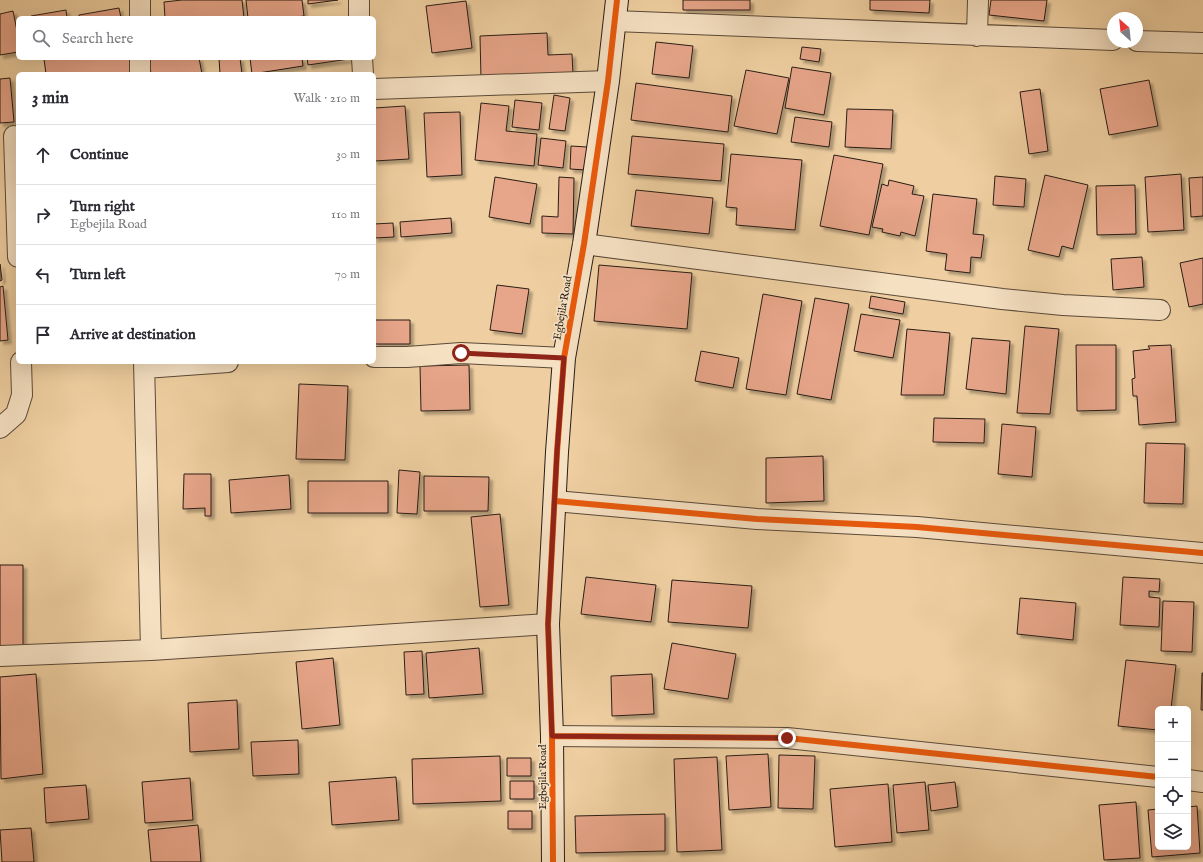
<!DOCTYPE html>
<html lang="en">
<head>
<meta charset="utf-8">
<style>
  :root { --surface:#fff; --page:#f7f7f7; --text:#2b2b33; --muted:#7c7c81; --line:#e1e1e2 }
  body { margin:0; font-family:"IM FELL English",serif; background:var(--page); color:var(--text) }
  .controls { position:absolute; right:12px; bottom:12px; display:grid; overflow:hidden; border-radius:6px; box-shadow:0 4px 16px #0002 }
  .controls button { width:36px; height:36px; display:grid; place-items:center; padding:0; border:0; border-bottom:1px solid var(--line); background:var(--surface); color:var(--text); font:20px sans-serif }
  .compass { position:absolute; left:1107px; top:12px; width:36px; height:36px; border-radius:50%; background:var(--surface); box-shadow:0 4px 16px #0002; rotate:333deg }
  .stop { position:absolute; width:12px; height:12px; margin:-9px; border:3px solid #8f2418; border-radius:50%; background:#fff }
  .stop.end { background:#8f2418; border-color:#fff; box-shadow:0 1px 4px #0008 }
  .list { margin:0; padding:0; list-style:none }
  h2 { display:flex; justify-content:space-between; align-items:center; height:52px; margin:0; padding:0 16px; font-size:17px }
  h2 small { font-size:13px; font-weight:400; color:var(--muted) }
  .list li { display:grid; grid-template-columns:26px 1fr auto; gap:12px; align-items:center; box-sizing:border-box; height:60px; padding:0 16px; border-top:1px solid var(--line) }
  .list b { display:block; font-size:15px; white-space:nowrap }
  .list p { margin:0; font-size:13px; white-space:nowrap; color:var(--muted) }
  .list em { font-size:13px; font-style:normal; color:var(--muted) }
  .icon { flex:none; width:22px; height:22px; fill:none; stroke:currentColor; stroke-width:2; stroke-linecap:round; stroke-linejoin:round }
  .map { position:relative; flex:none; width:1203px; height:862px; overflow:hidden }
  .search { position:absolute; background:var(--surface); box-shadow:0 4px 16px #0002; left:16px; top:16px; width:360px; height:44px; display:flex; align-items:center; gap:10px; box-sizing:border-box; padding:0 14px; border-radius:6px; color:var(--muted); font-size:15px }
  .panel { position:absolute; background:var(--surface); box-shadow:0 4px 16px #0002; left:16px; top:72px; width:360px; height:292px; border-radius:6px }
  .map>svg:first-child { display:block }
  .building { fill:#e7a589; stroke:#281d15; filter:url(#shadow) }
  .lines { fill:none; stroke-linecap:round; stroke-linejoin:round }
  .street-casing { stroke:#5a4a38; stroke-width:22 }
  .secondary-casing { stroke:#281d15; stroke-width:24 }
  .street { stroke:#f5e0c2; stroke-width:20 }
  .secondary { stroke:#f5e0c2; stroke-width:22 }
  .cycleway-casing { stroke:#f5e0c2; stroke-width:8 }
  .cycleway { stroke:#e8590c; stroke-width:6 }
  .route { stroke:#8f2418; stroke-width:5 }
  .labels { text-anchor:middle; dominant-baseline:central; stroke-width:3.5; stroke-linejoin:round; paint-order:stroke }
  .street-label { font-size:11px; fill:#281d15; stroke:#f5e0c2 }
</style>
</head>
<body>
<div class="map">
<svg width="1203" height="862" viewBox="0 0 1203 862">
  <defs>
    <filter id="shadow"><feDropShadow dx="3.5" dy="3.5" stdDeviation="1" flood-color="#0004"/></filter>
  </defs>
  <rect width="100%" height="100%" fill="#efcfa1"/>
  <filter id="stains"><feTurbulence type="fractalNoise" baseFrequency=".005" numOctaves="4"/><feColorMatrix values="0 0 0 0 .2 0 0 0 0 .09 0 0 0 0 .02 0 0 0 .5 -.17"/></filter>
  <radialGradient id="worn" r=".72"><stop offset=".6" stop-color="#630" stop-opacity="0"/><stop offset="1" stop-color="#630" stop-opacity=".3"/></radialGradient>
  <path class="building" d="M 182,0 L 242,0 L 244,18 L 165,18 L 164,2 Z
    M 246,0 L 302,0 L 304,16 L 288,18 L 248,18 Z
    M 308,0 L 338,0 L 308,4 Z
    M 683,0 L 750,0 L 750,10 L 683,10 Z
    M 870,0 L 930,0 L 929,13 L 870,10 Z
    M 991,0 L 1047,0 L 1044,21 L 989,15 Z
    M 466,1 L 472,48 L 432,53 L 426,6 Z
    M 119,8 L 121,18 L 79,18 L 79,15 Z
    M 66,10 L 67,18 L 32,18 L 31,16 Z
    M 13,11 L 18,36 L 18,52 L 0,55 L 0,14 Z
    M 547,33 L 548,55 L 572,54 L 573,75 L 481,79 L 480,36 Z
    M 656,42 L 693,46 L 689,78 L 652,74 Z
    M 802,47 L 821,49 L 819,62 L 800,59 Z
    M 53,58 L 131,58 L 133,74 L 46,74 L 44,59 Z
    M 149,58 L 199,58 L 202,74 L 151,74 Z
    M 219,58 L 240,58 L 242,74 L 220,74 Z
    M 250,58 L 302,58 L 303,66 L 252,74 Z
    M 307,58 L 349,58 L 349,59 L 308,65 Z
    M 792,67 L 831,73 L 824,115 L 785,108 Z
    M 746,70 L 789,78 L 777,134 L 734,126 Z
    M 10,78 L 14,122 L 0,123 L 0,79 Z
    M 1149,80 L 1158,126 L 1109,135 L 1100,89 Z
    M 636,83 L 732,96 L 728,132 L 631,120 Z
    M 1040,89 L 1048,151 L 1029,154 L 1020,92 Z
    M 554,95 L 570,98 L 565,131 L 549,129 Z
    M 515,100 L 542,103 L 539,130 L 512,127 Z
    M 481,103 L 509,106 L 506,131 L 537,134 L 534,166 L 475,160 Z
    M 405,106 L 409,159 L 374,161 L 374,108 Z
    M 847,109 L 893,110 L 891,149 L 845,147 Z
    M 460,112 L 462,175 L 427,177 L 424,113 Z
    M 795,117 L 832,122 L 829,147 L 791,142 Z
    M 632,136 L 724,144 L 721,181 L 628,174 Z
    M 541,138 L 566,141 L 563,168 L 538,165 Z
    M 571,146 L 587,147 L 586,170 L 570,169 Z
    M 731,154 L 802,160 L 795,230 L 736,225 L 737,208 L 726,207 Z
    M 834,155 L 883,164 L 869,235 L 820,226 Z
    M 1181,174 L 1184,230 L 1148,232 L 1145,177 Z
    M 1045,175 L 1088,185 L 1073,249 L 1062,246 L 1059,257 L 1028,250 Z
    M 995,176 L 1026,179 L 1024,207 L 993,205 Z
    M 495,177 L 537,184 L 530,224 L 489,217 Z
    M 559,177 L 574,178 L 573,234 L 542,233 L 542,216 L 558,217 Z
    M 1203,177 L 1203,216 L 1191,217 L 1189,178 Z
    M 889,180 L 914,186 L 912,194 L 924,196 L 915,236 L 901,232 L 900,236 L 882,232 L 883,229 L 872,227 L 882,184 L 888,186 Z
    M 1135,185 L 1136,234 L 1097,235 L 1096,186 Z
    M 636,190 L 713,198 L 709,234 L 631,226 Z
    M 933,194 L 977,199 L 973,234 L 984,235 L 981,258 L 971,257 L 970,273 L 945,270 L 947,254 L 926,251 Z
    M 451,218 L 452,233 L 401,237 L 400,222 Z
    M 393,223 L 394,237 L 374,238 L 374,224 Z
    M 1142,257 L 1144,287 L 1113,290 L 1111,259 Z
    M 1203,258 L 1203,304 L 1189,307 L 1180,263 Z
    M 0,264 L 2,280 L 0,281 Z
    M 599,265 L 692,273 L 687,329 L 594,321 Z
    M 497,285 L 529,289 L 522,334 L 490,330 Z
    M 3,286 L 8,340 L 0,341 L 0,287 Z
    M 763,294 L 802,301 L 786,395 L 746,389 Z
    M 871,296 L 905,302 L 903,314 L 869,308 Z
    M 815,298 L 849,304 L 831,400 L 797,394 Z
    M 861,314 L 900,320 L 893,358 L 854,351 Z
    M 374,320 L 410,320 L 410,344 L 374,344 Z
    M 1025,326 L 1059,329 L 1050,414 L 1017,413 Z
    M 907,329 L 950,333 L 944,395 L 901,395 Z
    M 972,338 L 1010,341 L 1006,394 L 966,389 Z
    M 1076,345 L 1116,345 L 1116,410 L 1077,411 Z
    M 1171,345 L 1176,422 L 1139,425 L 1137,396 L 1133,396 L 1132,379 L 1135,378 L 1133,351 L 1150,349 L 1148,346 Z
    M 701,351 L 739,358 L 733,388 L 695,381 Z
    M 469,365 L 470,410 L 421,411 L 420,366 Z
    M 299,384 L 348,386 L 345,460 L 296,459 Z
    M 934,418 L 985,419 L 984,443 L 933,442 Z
    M 1002,424 L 1036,427 L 1032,477 L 998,474 Z
    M 1146,443 L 1185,444 L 1183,504 L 1144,503 Z
    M 823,456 L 824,501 L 766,503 L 766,458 Z
    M 399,470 L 420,472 L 417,514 L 397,513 Z
    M 184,474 L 211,474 L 211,516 L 205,516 L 205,508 L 183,509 Z
    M 289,475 L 291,509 L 231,513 L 229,480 Z
    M 424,476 L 489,477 L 488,511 L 424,511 Z
    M 308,481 L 388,481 L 388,513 L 308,513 Z
    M 500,514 L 509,605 L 480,607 L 471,517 Z
    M 0,565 L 23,565 L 23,647 L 0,648 Z
    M 586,577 L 656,585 L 651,622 L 581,614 Z
    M 1123,577 L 1160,579 L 1159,592 L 1149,591 L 1149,597 L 1160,598 L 1159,627 L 1120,625 Z
    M 672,580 L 752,586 L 748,628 L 668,622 Z
    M 1020,598 L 1076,603 L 1073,640 L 1017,634 Z
    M 1163,601 L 1194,602 L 1192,652 L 1161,651 Z
    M 672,643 L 736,654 L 728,699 L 664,689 Z
    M 479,648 L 483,694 L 429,698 L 426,653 Z
    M 422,651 L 424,694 L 406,695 L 404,652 Z
    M 333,658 L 340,725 L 302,729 L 296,662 Z
    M 1126,660 L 1176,665 L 1171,709 L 1158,709 L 1158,730 L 1118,726 Z
    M 1202,673 L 1203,673 L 1203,710 L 1201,710 Z
    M 36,674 L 43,774 L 1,779 L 0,677 Z
    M 652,674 L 654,714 L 612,716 L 611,676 Z
    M 237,700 L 239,749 L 190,752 L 188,703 Z
    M 298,740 L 299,774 L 253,776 L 251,742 Z
    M 768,754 L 771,807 L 729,810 L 726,756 Z
    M 779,755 L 815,756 L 813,809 L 778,808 Z
    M 500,756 L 501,801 L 413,804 L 412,759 Z
    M 717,757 L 722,850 L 677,852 L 674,759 Z
    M 507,758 L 531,758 L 531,776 L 507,776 Z
    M 396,777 L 399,820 L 332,825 L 329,782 Z
    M 190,778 L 193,820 L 145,823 L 142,782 Z
    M 510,781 L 534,781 L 534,799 L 510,799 Z
    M 925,782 L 929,830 L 897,833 L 893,785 Z
    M 955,782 L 958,807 L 931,811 L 928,785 Z
    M 888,784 L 892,842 L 835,847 L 830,789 Z
    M 86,785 L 89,819 L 46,823 L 44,788 Z
    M 1136,802 L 1140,858 L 1104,860 L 1099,805 Z
    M 1197,806 L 1200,853 L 1152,857 L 1148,810 L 1158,809 L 1158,847 L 1188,847 L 1188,807 Z
    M 508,811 L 532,811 L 532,829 L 508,829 Z
    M 665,814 L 665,851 L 576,853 L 575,816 Z
    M 198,825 L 201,862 L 151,862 L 148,830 Z
    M 31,828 L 34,862 L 2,862 L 0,830 Z"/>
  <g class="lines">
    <g class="street-casing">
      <path id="street" d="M 140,0 L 140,18
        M 359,18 L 359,0
        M 614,21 L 1113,40
        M 977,36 L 978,0
        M 1137,41 L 1203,43
        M 140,58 L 140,74
        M 362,58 L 363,74
        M 374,89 L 608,81
        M 14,136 L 18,257
        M 584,244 L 1002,299 L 1063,305 L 1160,310
        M 374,357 L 407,357 L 461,353 L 564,358
        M 144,362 L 151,650
        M 145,368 L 228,362
        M 0,428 L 16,414 L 22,395 L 21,362
        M 555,501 L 757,519 L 917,527 L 1203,553
        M 0,656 L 151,650 L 548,624
        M 552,736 L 787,738 L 1158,777
        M 1188,780 L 1203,782"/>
    </g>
    <g class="secondary-casing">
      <path id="secondary" d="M 553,862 L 552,736 L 548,624 L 557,452 L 564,358 L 584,244 L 608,81 L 617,0"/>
    </g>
    <use href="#street" class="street"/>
    <use href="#secondary" class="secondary"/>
    <g class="cycleway-casing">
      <path id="cycleway" d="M 555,501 L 757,519 L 917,527 L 1203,553
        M 552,736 L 787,738 L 1158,777
        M 553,862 L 552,736 L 548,624 L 557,452 L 564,358 L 584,244 L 608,81 L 617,0"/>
    </g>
    <use href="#cycleway" class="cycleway"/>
  </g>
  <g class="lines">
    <path class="route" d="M 461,353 L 564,358 L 557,452 L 548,624 L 552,736 L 787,738"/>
  </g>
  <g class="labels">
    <g class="street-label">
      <text transform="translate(563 308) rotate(-80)">Egbejila Road</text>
      <text transform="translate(543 777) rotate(-90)">Egbejila Road</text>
    </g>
  </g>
  <rect width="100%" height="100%" filter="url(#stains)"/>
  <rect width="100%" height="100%" fill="url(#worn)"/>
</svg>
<div class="controls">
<button>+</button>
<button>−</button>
<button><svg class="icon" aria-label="locate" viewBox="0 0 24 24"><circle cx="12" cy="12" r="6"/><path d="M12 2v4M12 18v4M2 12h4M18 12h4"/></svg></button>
<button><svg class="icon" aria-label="layers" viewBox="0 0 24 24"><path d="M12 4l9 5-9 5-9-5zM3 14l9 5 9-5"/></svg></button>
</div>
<svg class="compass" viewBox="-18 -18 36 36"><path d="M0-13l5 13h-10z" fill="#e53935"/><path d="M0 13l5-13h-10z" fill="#7c7c81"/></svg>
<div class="stop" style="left:461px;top:353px"></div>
<div class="stop end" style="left:787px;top:738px"></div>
<div class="search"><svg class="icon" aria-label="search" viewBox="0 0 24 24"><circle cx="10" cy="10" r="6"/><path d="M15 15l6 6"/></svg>Search here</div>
<section class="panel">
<h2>3 min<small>Walk · 210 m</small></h2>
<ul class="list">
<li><svg class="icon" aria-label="ahead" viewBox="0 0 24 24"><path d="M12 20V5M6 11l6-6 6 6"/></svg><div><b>Continue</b></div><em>30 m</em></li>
<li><svg class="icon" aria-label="right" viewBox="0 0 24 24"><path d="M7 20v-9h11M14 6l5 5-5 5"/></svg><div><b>Turn right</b><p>Egbejila Road</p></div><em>110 m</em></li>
<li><svg class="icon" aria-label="left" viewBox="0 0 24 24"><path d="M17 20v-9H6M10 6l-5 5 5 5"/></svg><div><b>Turn left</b></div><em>70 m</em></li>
<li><svg class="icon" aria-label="arrive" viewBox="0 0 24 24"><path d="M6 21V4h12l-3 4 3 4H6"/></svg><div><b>Arrive at destination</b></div></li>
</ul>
</section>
</div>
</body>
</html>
